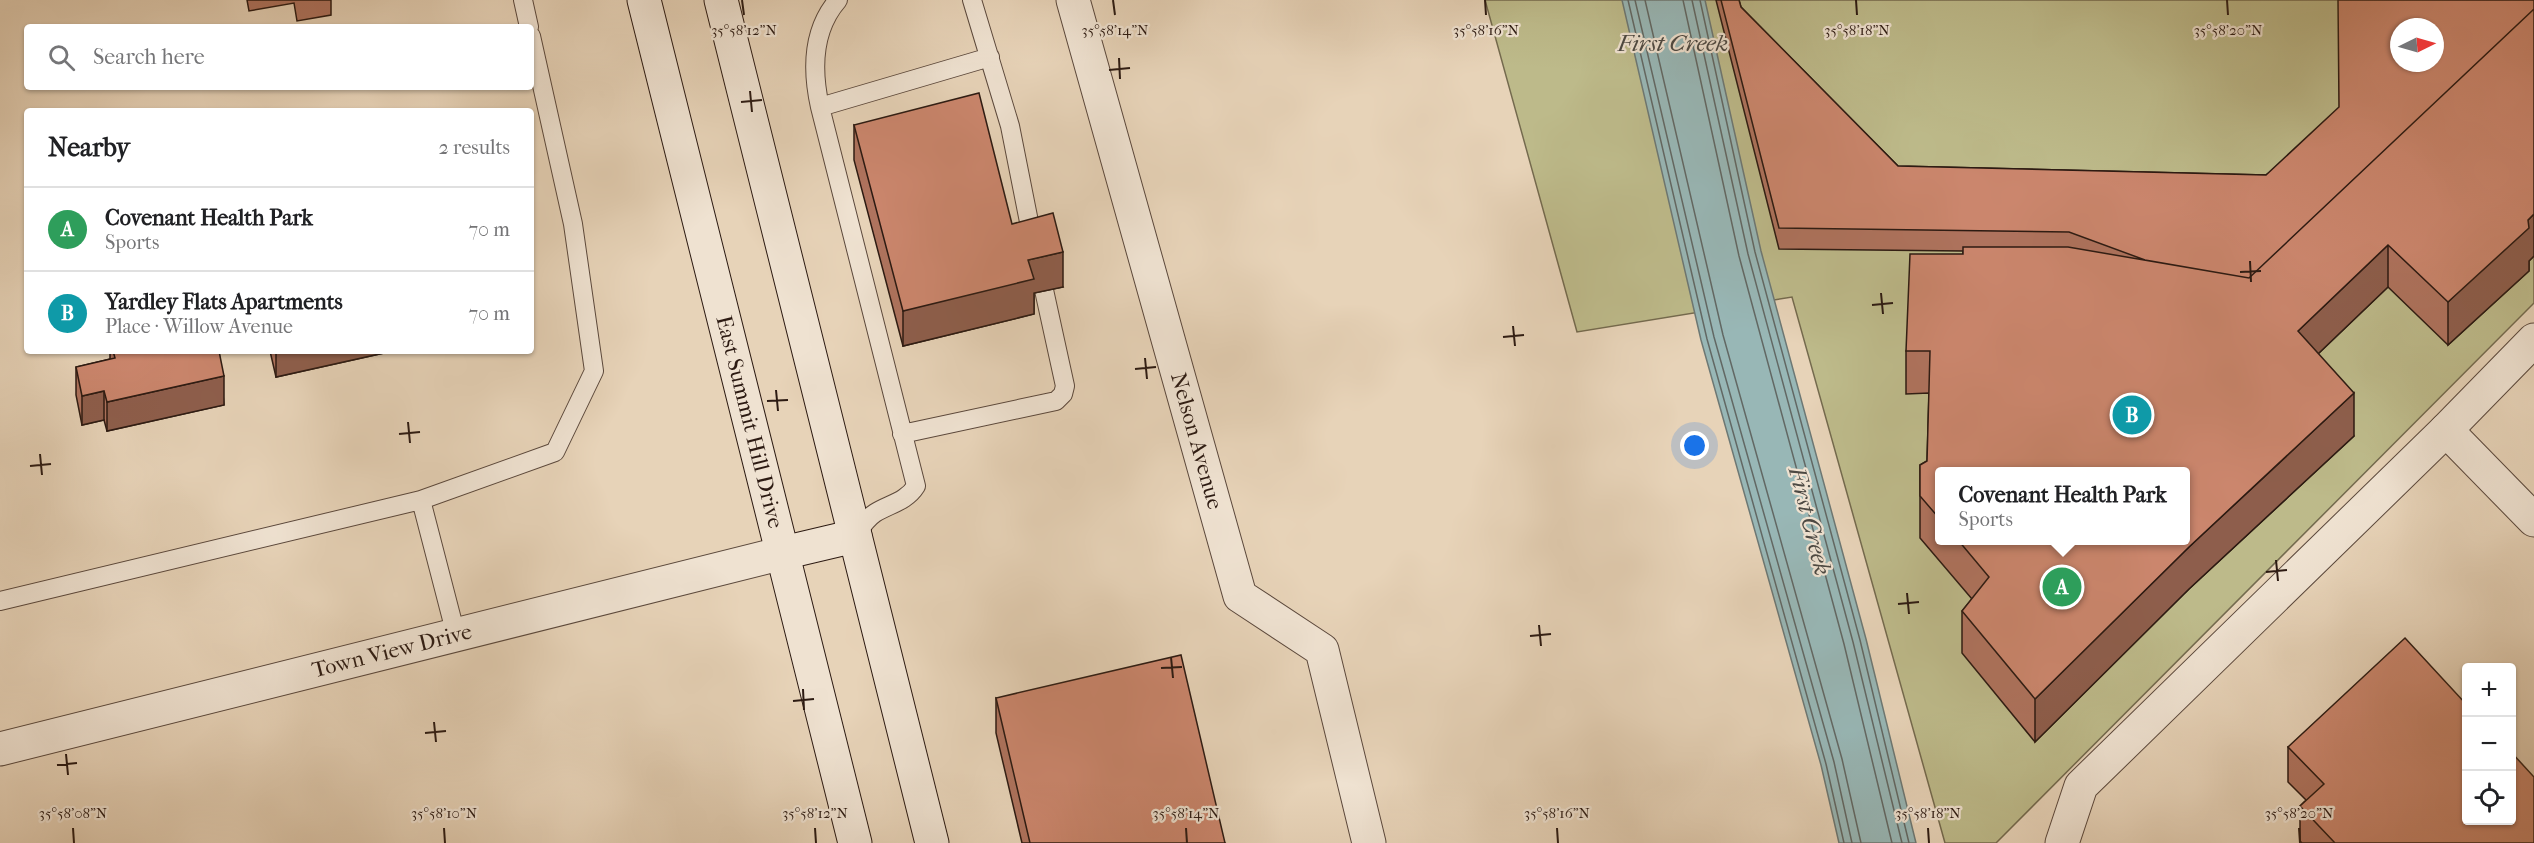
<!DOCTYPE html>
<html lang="en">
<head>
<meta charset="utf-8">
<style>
  :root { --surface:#fff; --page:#f2f2f2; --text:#202124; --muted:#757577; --line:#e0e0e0; --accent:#8f2418 }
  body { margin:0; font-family:"IM FELL French Canon",serif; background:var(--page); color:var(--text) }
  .controls { position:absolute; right:18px; bottom:18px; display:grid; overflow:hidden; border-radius:6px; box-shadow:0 2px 4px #0004 }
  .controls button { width:54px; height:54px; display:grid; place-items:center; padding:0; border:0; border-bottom:2px solid var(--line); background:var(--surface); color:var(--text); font:30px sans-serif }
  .compass { position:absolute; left:2390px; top:18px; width:54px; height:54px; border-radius:50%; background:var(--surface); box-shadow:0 2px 4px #0004; rotate:85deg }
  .you { position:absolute; left:1695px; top:446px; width:21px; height:21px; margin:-15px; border:4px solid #fff; border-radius:50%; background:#1a73e8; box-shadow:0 0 0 9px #1a73e833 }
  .badge { display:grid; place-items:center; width:39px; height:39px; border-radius:50%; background:var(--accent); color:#fff; font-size:20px; font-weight:700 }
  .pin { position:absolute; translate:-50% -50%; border:3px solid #fff; box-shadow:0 2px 6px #0006 }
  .popup { position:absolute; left:1935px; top:467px; width:255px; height:78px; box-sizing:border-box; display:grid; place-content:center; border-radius:6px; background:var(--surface); filter:drop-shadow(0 2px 4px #0005); font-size:20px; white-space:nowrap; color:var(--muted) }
  .popup b { font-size:22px; color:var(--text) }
  .popup::after { content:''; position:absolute; left:50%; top:100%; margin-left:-12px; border:12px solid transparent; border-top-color:var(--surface) }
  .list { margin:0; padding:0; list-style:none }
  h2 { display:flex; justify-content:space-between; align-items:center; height:78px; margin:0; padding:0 24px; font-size:26px }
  h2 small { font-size:20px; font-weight:400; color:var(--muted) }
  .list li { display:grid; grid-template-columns:39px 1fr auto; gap:18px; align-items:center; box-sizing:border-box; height:84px; padding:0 24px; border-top:2px solid var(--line) }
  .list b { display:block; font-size:22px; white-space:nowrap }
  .list p { margin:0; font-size:20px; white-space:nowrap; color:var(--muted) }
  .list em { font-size:20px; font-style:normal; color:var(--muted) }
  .icon { flex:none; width:33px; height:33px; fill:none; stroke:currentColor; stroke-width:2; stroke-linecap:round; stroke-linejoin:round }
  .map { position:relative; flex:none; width:2534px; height:843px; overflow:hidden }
  .search { position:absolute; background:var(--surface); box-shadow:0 2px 4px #0004; left:24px; top:24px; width:510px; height:66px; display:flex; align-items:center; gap:15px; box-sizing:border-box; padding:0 21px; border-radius:6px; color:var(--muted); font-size:22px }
  .panel { position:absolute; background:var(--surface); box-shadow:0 2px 4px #0004; left:24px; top:108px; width:510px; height:246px; border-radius:6px }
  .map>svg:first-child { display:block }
  .green { fill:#bdba8a; stroke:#746a4e; stroke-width:1.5; fill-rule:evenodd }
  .water { fill:#98b7b6; stroke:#6d7874; stroke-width:1.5 }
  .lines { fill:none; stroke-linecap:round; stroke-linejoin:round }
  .shore { stroke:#626864; stroke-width:1.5 }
  .lane-casing { stroke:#5b483c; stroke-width:20 }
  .street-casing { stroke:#5b483c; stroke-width:35 }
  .secondary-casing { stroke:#2c1a12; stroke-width:35 }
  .lane { stroke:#efe2d1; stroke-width:18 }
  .street { stroke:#efe2d1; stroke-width:33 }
  .secondary { stroke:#efe2d1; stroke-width:33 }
  .wall { fill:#af735e; stroke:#2c1a12; stroke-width:1.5; fill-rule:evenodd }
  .shaded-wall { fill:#8e5e4c; stroke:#2c1a12; stroke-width:1.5 }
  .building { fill:#cb866d; stroke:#2c1a12; stroke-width:1.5; fill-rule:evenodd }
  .ticks { fill:none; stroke:#2c1a12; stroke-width:2 }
  .labels { text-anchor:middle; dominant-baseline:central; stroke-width:4.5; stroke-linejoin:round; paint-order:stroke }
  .street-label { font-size:22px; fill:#2c1a12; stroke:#efe2d1 }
  .water-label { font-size:24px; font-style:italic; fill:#4c4943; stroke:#efe2d1 }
  .ticks-label { font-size:15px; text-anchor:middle; fill:#2c1a12; stroke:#efe2d1; stroke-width:4.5; stroke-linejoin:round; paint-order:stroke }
</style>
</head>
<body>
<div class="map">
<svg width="2534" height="843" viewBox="0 0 2534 843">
  <rect width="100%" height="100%" fill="#e7d3b8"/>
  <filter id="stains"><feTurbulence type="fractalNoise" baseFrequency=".00333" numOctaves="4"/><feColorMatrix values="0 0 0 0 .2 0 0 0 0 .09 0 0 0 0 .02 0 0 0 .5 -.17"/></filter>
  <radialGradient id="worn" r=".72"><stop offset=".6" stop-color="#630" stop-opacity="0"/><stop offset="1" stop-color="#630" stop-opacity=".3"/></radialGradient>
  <path class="green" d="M 1485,0 L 2534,0 L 2534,303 L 1996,843 L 1945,843 L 1792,297 L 1577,332 ZM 2399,27 L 2435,27 L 2435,63 L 2399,63 ZM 1939,472 L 2185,472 L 2185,540 L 1939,540 Z"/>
  <path class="water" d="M 1622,0 L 1705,0 L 1761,251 L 1866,639 L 1916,843 L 1839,843 L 1821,765 L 1701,340 Z"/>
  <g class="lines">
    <path class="shore" d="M 1628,0 L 1707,339 L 1826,764 L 1844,843
      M 1635,0 L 1714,337 L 1834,762 L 1852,843
      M 1645,0 L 1723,335 L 1842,759 L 1861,843
      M 1683,0 L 1739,256 L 1844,644 L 1892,843
      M 1692,0 L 1748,254 L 1853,642 L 1902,843
      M 1700,0 L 1755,252 L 1860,640 L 1909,843"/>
    <g class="lane-casing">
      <path id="lane" d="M 523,0 L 529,27
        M 838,0 C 812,30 812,71 820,107 L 990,57
        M 972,0 L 1010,126 L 1033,242
        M 820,107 L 916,486 C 906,502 889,504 875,513 C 866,519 861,527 855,536
        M 902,434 L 1056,401 L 1063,394 L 1065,386 L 1044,290
        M 421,500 L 456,635
        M 0,601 L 421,500 L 555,452 L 594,371 L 573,224 L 531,36"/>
    </g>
    <g class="street-casing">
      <g id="street">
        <path id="s1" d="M 1073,0 L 1240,596 L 1322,650 L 1369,843"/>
        <path d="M 2446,430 L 2534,520"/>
        <path id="s2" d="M 0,749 L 783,553"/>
        <path d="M 2062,843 L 2081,786 L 2446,430 L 2534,340"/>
      </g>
    </g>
    <g class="secondary-casing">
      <g id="secondary">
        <path id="s3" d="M 644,0 L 855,843"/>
        <path d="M 721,0 L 932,843"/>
        <path d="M 783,553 L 855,536"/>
      </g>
    </g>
    <use href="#lane" class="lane"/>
    <use href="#street" class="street"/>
    <use href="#secondary" class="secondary"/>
  </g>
  <path class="wall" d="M 247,0 L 331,0 L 331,15 L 297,21 L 294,3 L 249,11 Z
    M 1716,0 L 1739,0 L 1741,7 L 1898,166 L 2266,175 L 2534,0 L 2534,256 L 2529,261 L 2529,271 L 2448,345 L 2388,287 L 2318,354 L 2354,436 L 2189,589 L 2035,742 L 1962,653 L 1962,611 L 1972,599 L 1920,538 L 1920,465 L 1927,461 L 1929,393 L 1906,394 L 1906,351 L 1963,254 L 1963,251 L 1779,249 ZM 1939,471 L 2185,540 L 1939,540 Z
    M 854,125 L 1012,224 L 1063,287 L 1034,293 L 1034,314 L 903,346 L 854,160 Z
    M 110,351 L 219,351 L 224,405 L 107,431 L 104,420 L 82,425 L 76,395 L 76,367 L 110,359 Z
    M 270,351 L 393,351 L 276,377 Z
    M 996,698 L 1225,843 L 1022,843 L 996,733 Z
    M 2288,747 L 2534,843 L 2302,843 L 2300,841 L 2300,806 L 2306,800 L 2288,782 Z"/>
  <path class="shaded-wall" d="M 2534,214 L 2534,256 L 2529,261 L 2529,271 L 2448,345 L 2448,302 Z
    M 2388,245 L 2388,287 L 2298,373 L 2298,331 Z
    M 1063,252 L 1063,287 L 1034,293 L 1034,314 L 903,346 L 903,311 L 1028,260 Z
    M 276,351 L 393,351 L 276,377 Z
    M 224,376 L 224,405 L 107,431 L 107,402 Z
    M 104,391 L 104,420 L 82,425 L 82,396 Z
    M 2354,393 L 2354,436 L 2189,589 L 2035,742 L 2035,699 L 2189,547 Z"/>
  <path class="building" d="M 1721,0 L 1739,0 L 1741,7 L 1898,166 L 2266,175 L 2339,107 L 2338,0 L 2534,0 L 2534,9 L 2249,278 L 2145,260 L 2069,232 L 1779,228 ZM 2399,27 L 2435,27 L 2435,63 L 2399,63 Z
    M 2534,9 L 2534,214 L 2528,220 L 2529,228 L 2448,302 L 2388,245 L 2298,331 L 2354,393 L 2189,547 L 2035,699 L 1962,611 L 1989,577 L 1958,540 L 2185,540 L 2185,471 L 1939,471 L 1939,518 L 1920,496 L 1920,465 L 1927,461 L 1930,351 L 1906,351 L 1910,254 L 1963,254 L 1963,247 L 2068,247 L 2249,278 Z
    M 979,93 L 1012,224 L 1053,213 L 1063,252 L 1028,260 L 1034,279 L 903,311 L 854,125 Z
    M 113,351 L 219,351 L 224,376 L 107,402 L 104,391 L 82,396 L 76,367 L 115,358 Z
    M 2405,638 L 2466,704 L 2466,820 L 2511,820 L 2511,752 L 2534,777 L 2534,843 L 2335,843 L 2300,806 L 2324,784 L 2288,747 Z
    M 1181,655 L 1225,843 L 1030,843 L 996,698 Z"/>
  <path class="ticks" d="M 742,0 L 744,15M 1113,0 L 1115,15M 1485,0 L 1486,15M 1856,0 L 1857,15M 2227,0 L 2228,15M 1119,58 L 1120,79M 1109,70 L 1130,68M 750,91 L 752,112M 741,102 L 762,100M 2250,261 L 2251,282M 2240,272 L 2261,271M 1881,293 L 1883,314M 1872,305 L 1893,303M 1513,326 L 1515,346M 1503,337 L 1524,335M 1145,358 L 1147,379M 1135,369 L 1156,367M 776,390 L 778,411M 767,401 L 788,400M 408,422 L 410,443M 399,434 L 420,432M 40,454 L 42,475M 30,466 L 51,464M 2276,560 L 2278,581M 2266,572 L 2287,570M 1907,593 L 1909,614M 1898,604 L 1919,602M 1539,625 L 1541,646M 1530,636 L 1551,634M 1171,657 L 1173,678M 1161,668 L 1182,667M 803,689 L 804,710M 793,701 L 814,699M 434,722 L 436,742M 425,733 L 446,731M 66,754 L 68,775M 57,765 L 77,763M 73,828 L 74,843M 444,828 L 445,843M 815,828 L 816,843M 1186,828 L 1187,843M 1557,828 L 1558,843M 1928,828 L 1929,843M 2299,828 L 2300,843"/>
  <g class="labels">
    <g class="street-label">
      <text stroke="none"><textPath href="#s3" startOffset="435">East Summit Hill Drive</textPath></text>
      <text stroke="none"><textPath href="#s1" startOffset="458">Nelson Avenue</textPath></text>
      <text stroke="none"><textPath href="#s2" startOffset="404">Town View Drive</textPath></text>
    </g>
    <g class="water-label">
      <text x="1673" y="43">First Creek</text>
      <text transform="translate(1810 521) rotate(76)">First Creek</text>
    </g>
  </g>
  <g class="ticks-label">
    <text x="744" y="35">35°58'12"N</text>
    <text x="1115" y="35">35°58'14"N</text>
    <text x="1486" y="35">35°58'16"N</text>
    <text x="1857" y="35">35°58'18"N</text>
    <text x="2228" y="35">35°58'20"N</text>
    <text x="73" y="818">35°58'08"N</text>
    <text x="444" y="818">35°58'10"N</text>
    <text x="815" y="818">35°58'12"N</text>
    <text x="1186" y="818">35°58'14"N</text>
    <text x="1557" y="818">35°58'16"N</text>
    <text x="1928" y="818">35°58'18"N</text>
    <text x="2299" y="818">35°58'20"N</text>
  </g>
  <rect width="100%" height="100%" filter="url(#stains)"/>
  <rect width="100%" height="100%" fill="url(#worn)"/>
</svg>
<div class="controls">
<button>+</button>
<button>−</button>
<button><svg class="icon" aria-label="locate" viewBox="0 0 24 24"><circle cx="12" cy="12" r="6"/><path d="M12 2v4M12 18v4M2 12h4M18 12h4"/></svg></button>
</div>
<svg class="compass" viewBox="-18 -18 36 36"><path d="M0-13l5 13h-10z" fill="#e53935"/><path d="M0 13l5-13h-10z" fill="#757577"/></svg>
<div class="you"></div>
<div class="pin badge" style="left:2062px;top:587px;background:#2e9e5b">A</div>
<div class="popup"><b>Covenant Health Park</b>Sports</div>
<div class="pin badge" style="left:2132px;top:415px;background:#0f9aa8">B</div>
<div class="search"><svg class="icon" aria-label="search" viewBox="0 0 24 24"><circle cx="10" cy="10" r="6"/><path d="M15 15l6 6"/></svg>Search here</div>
<section class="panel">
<h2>Nearby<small>2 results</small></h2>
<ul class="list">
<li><span class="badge" style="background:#2e9e5b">A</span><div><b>Covenant Health Park</b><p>Sports</p></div><em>70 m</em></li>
<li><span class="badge" style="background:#0f9aa8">B</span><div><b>Yardley Flats Apartments</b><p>Place · Willow Avenue</p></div><em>70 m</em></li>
</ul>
</section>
</div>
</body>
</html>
